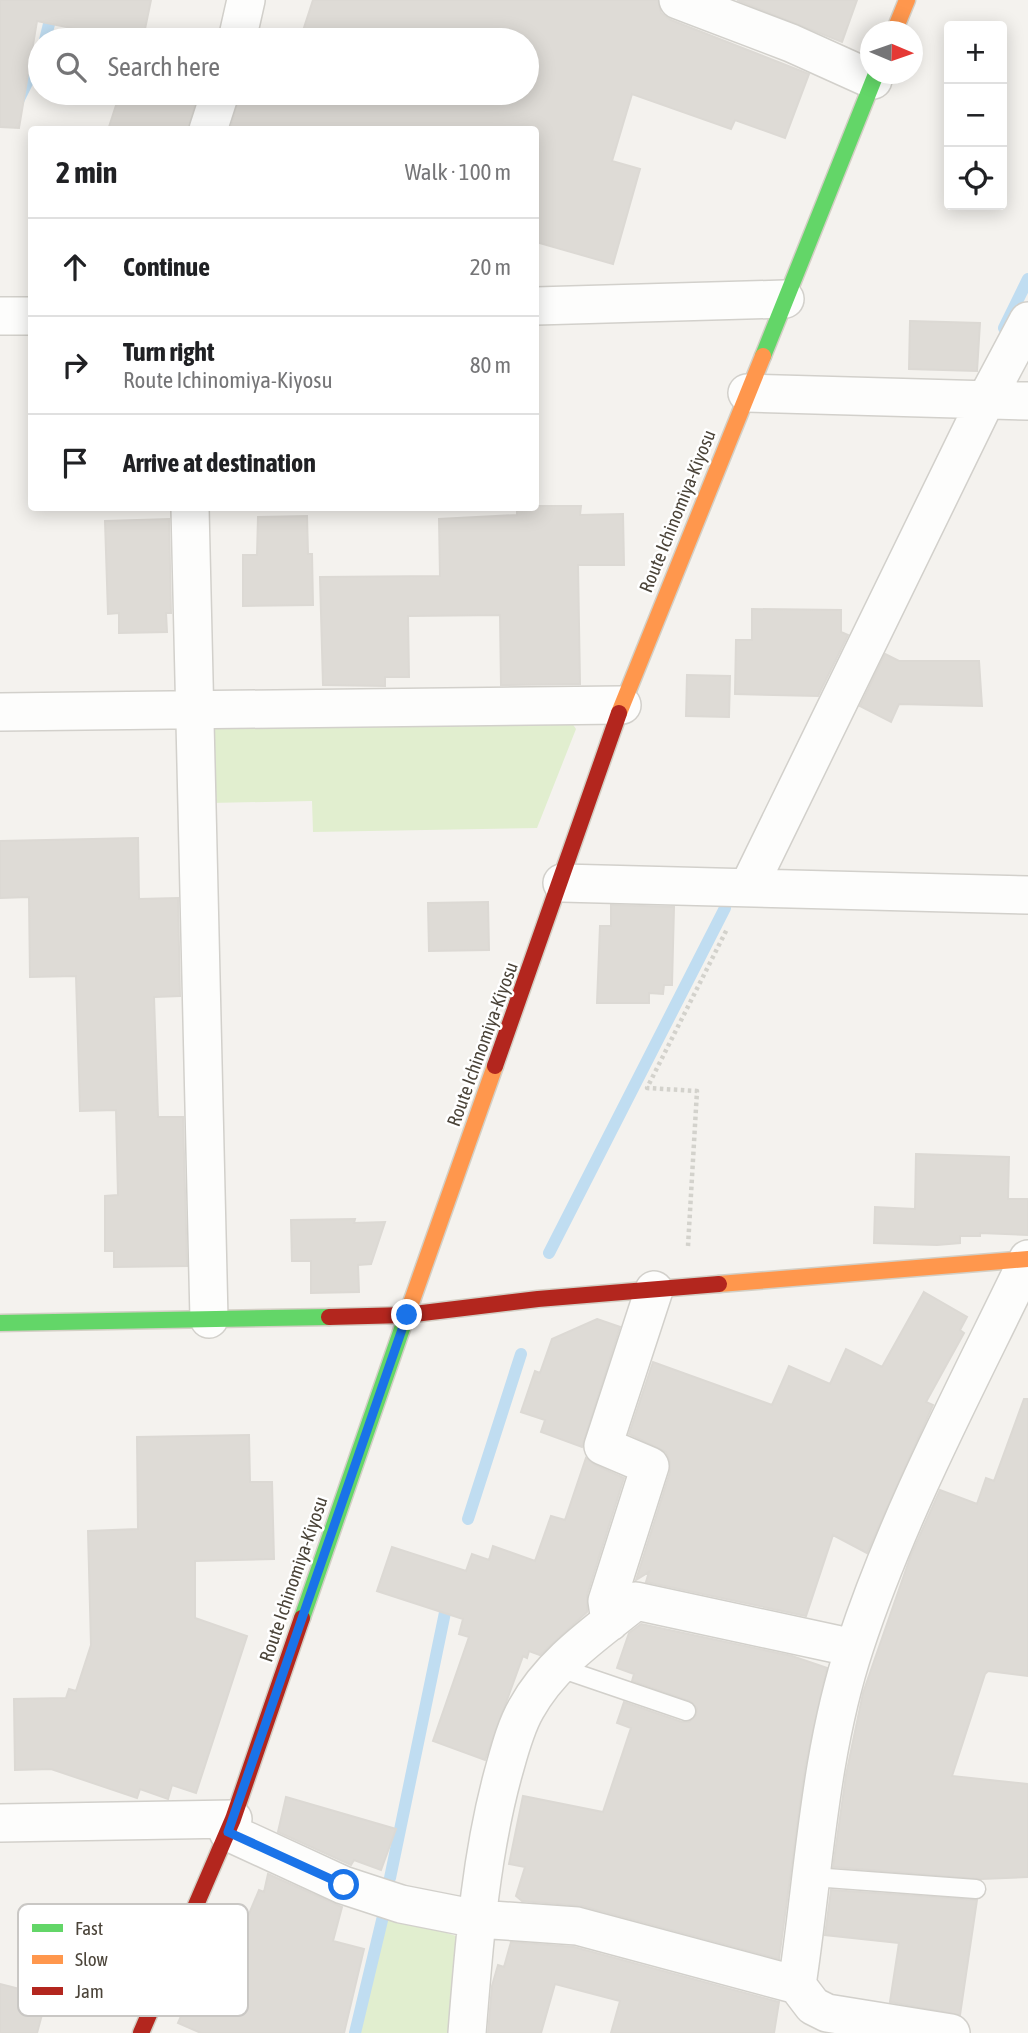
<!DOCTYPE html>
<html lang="en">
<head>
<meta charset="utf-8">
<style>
  :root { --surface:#fff; --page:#f2f2f2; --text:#202124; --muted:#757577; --line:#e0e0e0 }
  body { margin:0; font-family:"Asap Condensed",sans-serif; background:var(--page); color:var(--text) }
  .controls { position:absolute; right:21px; top:21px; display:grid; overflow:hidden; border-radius:7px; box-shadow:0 4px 18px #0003 }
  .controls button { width:63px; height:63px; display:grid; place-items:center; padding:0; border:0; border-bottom:2px solid var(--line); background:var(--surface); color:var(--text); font:35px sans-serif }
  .compass { position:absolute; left:860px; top:21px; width:63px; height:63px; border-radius:50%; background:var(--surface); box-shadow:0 4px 18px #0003; rotate:92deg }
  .stop { position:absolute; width:21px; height:21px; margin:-16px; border:5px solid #1a73e8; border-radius:50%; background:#fff }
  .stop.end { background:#1a73e8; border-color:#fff; box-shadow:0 2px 7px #0008 }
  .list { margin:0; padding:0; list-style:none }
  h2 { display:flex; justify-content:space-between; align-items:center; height:91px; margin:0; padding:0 28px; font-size:30px }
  h2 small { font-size:23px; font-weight:400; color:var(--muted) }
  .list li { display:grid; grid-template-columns:46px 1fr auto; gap:21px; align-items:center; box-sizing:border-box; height:98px; padding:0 28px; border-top:2px solid var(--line) }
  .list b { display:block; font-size:26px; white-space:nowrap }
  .list p { margin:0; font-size:23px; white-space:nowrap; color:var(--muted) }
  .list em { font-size:23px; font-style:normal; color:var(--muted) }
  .icon { flex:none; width:38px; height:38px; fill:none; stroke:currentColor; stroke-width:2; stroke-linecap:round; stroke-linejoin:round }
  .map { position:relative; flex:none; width:1028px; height:2033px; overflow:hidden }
  .search { position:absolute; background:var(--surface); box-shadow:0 4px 18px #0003; left:28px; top:28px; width:511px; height:77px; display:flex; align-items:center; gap:18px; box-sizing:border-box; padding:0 24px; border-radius:38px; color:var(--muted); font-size:26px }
  .panel { position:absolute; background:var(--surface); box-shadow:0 4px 18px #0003; left:28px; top:126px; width:511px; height:385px; border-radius:7px }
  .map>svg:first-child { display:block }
  .green { fill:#e1eecf }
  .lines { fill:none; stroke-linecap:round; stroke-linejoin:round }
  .stream { stroke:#c0ddf1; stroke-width:12 }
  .building { fill:#dedbd6; stroke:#dcd9d4; stroke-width:2 }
  .lane-casing { stroke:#d2d0cb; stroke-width:21 }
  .street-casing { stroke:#d2d0cb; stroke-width:40 }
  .fast-casing { stroke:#d3cfc5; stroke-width:19 }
  .slow-casing { stroke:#d3cfc5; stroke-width:19 }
  .jam-casing { stroke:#d3cfc5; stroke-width:19 }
  .path { stroke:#d3d2cc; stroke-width:4.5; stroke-dasharray:3.5 3.5; stroke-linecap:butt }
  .lane { stroke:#fdfdfc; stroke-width:18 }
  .street { stroke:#fdfdfc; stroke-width:37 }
  .fast { stroke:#63d668; stroke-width:16 }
  .slow { stroke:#ff974d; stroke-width:16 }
  .jam { stroke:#b3261e; stroke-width:16 }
  .route { stroke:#1a73e8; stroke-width:9 }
  .labels { text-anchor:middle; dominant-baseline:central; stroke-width:5; stroke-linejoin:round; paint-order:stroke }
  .street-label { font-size:19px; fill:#4b4439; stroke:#fff }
  .key { fill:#fff; stroke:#c9c7c4; stroke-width:2 }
  .key-label { font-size:19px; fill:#4b4439 }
</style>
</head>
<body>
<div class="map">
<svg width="1028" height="2033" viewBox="0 0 1028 2033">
  <rect width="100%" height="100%" fill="#f4f2ee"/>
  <path class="green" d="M 568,717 L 576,729 L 537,828 L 313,832 L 312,801 L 210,803 L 209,736 L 221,723 Z
    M 389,1914 L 456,1936 L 465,1955 L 454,2033 L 360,2033 Z"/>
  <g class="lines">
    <path class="stream" d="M 45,40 L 55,0
      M 0,110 L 14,109 L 40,56
      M 1004,328 L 1028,279
      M 549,1253 L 725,908
      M 468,1519 L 521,1354
      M 390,1878 L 448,1598
      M 355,2033 L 384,1912"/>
  </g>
  <path class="building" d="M 0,0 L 151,0 L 145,29 L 180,40 L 130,40 L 37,21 L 19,128 L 0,127 Z
    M 313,0 L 658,0 L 661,13 L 671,20 L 809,74 L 785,138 L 735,120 L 731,129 L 632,94 L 612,161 L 640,169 L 613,264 L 536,242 L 536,130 L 230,130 L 240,93 L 527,93 L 527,40 L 300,40 Z
    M 737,0 L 857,0 L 842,42 Z
    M 120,93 L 198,93 L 188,130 L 108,130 Z
    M 910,321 L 980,323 L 977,371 L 909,369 Z
    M 536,506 L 581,506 L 580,515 L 623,514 L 624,565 L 578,565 L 580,684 L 501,685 L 500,615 L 408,616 L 409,677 L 385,677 L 385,686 L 323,685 L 320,577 L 440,576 L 439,519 L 517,515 L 517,508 Z
    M 307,516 L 308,554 L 312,554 L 313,605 L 243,606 L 243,555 L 257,555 L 258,517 Z
    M 169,519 L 171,613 L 166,613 L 167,632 L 119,633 L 119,613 L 108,614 L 105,521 Z
    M 752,609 L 841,610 L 841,632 L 848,635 L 818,696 L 735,694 L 736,640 L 752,640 Z
    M 885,654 L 899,661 L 979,661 L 982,706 L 899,704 L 891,722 L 860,706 Z
    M 687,675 L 730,676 L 729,717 L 686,716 Z
    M 138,838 L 139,899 L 178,898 L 180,996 L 154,997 L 158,1117 L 183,1117 L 187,1266 L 114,1267 L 114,1251 L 105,1251 L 105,1196 L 118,1195 L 116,1110 L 80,1111 L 76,976 L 30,977 L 29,897 L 0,898 L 0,841 Z
    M 488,902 L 489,950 L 429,951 L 428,903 Z
    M 611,905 L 674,907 L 672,985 L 664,985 L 663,994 L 649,993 L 649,1003 L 597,1003 L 600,926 L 611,926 Z
    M 916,1154 L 1009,1157 L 1008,1199 L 1028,1199 L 1028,1235 L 980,1233 L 980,1236 L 960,1236 L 960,1243 L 937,1245 L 874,1243 L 875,1207 L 915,1209 Z
    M 355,1219 L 354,1223 L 385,1222 L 371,1264 L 358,1265 L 359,1292 L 311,1293 L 311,1261 L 292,1261 L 291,1220 Z
    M 924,1292 L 967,1317 L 960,1330 L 964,1333 L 926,1402 L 933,1405 L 867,1553 L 833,1535 L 806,1616 L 646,1582 L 649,1572 L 636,1580 L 670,1472 L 670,1462 L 666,1452 L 629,1434 L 653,1362 L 772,1405 L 789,1366 L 830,1384 L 846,1349 L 882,1367 Z
    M 597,1319 L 620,1327 L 582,1447 L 541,1432 L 545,1420 L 521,1412 L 535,1371 L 540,1373 L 552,1339 Z
    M 1024,1399 L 1028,1399 L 1028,1676 L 988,1671 L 985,1674 L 952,1776 L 1028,1784 L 1028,1877 L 981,1879 L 833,1867 L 846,1775 L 863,1693 L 911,1555 L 940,1490 L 977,1504 L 986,1478 L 994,1481 Z
    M 249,1435 L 250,1482 L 272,1482 L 274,1559 L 195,1561 L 195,1618 L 247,1636 L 196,1793 L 172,1785 L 168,1799 L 140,1789 L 137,1798 L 51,1769 L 15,1770 L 14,1699 L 66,1698 L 69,1689 L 76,1691 L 91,1645 L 88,1531 L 138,1529 L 137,1437 Z
    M 586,1458 L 595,1465 L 624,1478 L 587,1595 L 587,1612 L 540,1655 L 529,1651 L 527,1658 L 523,1656 L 485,1760 L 433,1741 L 469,1637 L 459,1634 L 463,1619 L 377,1591 L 392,1547 L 466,1571 L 472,1554 L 489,1560 L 493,1546 L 535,1561 L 551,1516 L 565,1520 Z
    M 641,1624 L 792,1656 L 827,1668 L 805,1768 L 779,1959 L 582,1906 L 522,1901 L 516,1896 L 525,1867 L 509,1864 L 523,1796 L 603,1812 L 631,1728 L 617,1723 L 624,1702 L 682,1722 L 689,1722 L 696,1715 L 697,1708 L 690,1701 L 632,1681 L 634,1674 L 617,1668 L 629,1633 Z
    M 286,1797 L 396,1829 L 381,1870 L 354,1860 L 351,1865 L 278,1832 Z
    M 268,1874 L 342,1907 L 333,1941 L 364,1949 L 344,2033 L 201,2033 L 178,2023 L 224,1917 L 244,1926 L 259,1890 L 264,1892 Z
    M 831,1890 L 977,1900 L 960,2015 L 890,2002 L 899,1943 L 825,1935 Z
    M 511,1942 L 574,1947 L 779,2002 L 774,2033 L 611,2033 L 620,2001 L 555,1984 L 541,2033 L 488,2033 L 492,1986 L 498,1965 L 504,1967 Z
    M 0,1984 L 47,1996 L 37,2033 L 0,2033 Z"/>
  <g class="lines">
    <g class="lane-casing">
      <path id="lane" d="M 557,1667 L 686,1711
        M 813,1877 L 976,1889"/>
    </g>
    <g class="street-casing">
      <path id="street" d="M 678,0 L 791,43 L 873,80
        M 237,40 L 246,0
        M 208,130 L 220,93
        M 536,306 L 785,299
        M 0,316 L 32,316
        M 747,393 L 1028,401
        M 190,508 L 209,1319
        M 0,712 L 622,705
        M 562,883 L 1028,895
        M 748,888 L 986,400 L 1028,321
        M 610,1622 L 607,1601 L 650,1466 L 603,1446 L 654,1290
        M 0,1823 L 233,1819
        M 228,1832 L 343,1885 L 401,1904 L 477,1919 L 577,1926 L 797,1985 L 813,2006 L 827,2013 L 951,2033
        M 797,1985 C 814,1872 819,1755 855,1646 C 899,1512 967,1386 1028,1259
        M 467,2033 C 474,1946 480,1859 503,1774 C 509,1753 515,1728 526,1709 C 551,1663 596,1633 636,1601 L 854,1648"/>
    </g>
    <g class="fast-casing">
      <path id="fast" d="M 763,356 L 876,74
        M 0,1323 L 329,1317
        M 302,1618 L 404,1323"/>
    </g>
    <g class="slow-casing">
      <path id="slow" d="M 894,32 L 907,0
        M 619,713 L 763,356
        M 719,1284 L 1028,1259
        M 404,1323 L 495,1066"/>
    </g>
    <g class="jam-casing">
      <path id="jam" d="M 495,1066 L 619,713
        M 329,1317 L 406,1315 L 538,1299 L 719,1284
        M 141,2033 L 233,1819 L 302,1618"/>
    </g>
    <path class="path" d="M 688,1246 L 697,1091 L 647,1088 L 727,929"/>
    <use href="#lane" class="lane"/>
    <use href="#street" class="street"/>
    <use href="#fast" class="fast"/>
    <use href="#slow" class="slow"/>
    <use href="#jam" class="jam"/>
  </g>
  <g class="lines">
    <path class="route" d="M 344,1885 L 228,1832 L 407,1315"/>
  </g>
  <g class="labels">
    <g class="street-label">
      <text transform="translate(677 511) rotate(-68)">Route Ichinomiya-Kiyosu</text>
      <text transform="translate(482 1044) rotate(-70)">Route Ichinomiya-Kiyosu</text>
      <text transform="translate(293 1579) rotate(-71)">Route Ichinomiya-Kiyosu</text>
    </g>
  </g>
  <rect x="18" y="1904" width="230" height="112" rx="10" class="key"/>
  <rect x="32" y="1924" width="31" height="8" fill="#63d668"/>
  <rect x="32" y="1955" width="31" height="9" fill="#ff974d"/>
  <rect x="32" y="1987" width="31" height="8" fill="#b3261e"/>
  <g class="key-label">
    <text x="75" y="1935">Fast</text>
    <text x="75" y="1966">Slow</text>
    <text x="75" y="1998">Jam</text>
  </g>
</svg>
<div class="controls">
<button>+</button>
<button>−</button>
<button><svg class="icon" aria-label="locate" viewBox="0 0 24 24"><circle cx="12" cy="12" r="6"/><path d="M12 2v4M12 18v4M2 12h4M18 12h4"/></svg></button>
</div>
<svg class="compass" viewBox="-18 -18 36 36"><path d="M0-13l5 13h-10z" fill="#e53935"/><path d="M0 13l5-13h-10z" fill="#757577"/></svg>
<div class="stop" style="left:344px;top:1885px"></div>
<div class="stop end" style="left:407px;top:1315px"></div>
<div class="search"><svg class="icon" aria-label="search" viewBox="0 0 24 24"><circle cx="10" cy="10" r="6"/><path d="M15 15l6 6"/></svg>Search here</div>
<section class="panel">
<h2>2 min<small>Walk · 100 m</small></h2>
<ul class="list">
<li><svg class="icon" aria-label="ahead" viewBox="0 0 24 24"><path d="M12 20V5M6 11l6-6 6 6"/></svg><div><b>Continue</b></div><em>20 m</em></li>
<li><svg class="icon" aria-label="right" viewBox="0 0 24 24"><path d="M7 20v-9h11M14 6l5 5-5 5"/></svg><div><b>Turn right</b><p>Route Ichinomiya-Kiyosu</p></div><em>80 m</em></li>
<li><svg class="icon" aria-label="arrive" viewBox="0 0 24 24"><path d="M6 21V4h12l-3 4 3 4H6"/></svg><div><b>Arrive at destination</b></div></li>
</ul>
</section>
</div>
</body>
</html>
